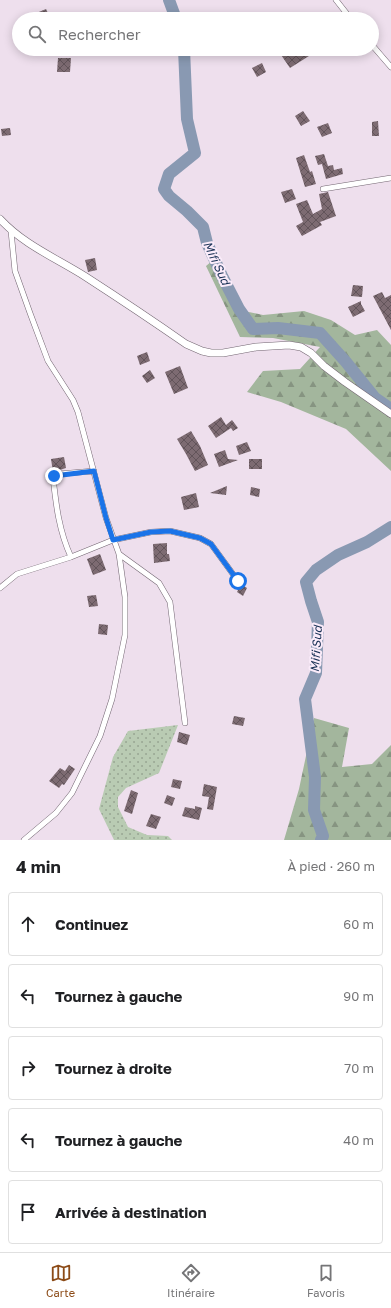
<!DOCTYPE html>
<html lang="fr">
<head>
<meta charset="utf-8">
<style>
  :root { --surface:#fff; --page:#f6f6f6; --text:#202124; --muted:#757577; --line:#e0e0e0; --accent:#8c4b17 }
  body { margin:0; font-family:"Golos Text",sans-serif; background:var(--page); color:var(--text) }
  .stop { position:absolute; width:12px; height:12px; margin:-9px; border:3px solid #1a73e8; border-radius:50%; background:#fff }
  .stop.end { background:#1a73e8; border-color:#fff; box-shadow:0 1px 4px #0008 }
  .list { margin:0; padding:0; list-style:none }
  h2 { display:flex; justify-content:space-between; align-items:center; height:52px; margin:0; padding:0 16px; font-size:17px }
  h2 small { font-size:13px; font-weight:400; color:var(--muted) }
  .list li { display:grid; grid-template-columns:26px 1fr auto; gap:12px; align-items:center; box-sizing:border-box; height:64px; margin:0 8px 8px; padding:0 8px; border:1px solid var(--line); border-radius:4px }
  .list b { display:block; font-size:15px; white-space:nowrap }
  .list em { font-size:13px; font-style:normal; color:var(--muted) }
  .icon { flex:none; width:22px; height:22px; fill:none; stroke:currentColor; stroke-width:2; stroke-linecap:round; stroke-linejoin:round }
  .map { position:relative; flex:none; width:391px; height:840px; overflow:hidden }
  .search { position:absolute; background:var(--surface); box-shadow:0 2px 10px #0003; left:12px; right:12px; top:12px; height:44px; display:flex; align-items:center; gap:10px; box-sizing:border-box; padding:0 14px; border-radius:22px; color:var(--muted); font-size:15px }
  .sheet { height:412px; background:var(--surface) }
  nav { display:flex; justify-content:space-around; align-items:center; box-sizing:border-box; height:56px; border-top:1px solid var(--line); background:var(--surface); font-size:11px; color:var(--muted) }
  nav a { display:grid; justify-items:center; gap:2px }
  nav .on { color:var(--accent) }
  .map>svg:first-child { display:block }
  .grass { fill:url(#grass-dots) }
  .forest { fill:url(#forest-firs) }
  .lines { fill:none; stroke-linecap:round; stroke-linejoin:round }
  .river { stroke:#8999b2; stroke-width:12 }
  .building { fill:url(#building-cross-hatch) }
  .minor-casing { stroke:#726571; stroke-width:6 }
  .tertiary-casing { stroke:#726571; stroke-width:8 }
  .minor { stroke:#fff; stroke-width:5 }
  .tertiary { stroke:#fff; stroke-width:7 }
  .route { stroke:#1a73e8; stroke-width:5 }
  .labels { text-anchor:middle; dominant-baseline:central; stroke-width:4; stroke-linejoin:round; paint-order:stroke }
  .water-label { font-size:12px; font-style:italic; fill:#1a3256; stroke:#fbecfa }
</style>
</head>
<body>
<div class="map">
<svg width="391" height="840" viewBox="0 0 391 840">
  <defs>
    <pattern id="grass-dots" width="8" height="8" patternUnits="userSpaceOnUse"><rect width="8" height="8" fill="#b9cbb3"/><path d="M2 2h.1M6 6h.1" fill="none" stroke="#97a592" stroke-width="1.8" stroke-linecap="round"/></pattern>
    <pattern id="forest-firs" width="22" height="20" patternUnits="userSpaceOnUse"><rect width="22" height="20" fill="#a3b69d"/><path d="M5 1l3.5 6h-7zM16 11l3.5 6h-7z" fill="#869481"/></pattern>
    <pattern id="building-cross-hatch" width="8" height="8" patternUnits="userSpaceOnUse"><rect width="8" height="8" fill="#7d6b72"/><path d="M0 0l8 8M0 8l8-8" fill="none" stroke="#62545a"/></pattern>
  </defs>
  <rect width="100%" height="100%" fill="#eedfed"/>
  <path class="grass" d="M 178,725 L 159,773 L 126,788 L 118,797 L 118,807 L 128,827 L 147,835 L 168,836 L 172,840 L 114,840 L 99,809 L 113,757 L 128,731 Z"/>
  <path class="forest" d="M 218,256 L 244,311 L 263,315 L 304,311 L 331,320 L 355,335 L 377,330 L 391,345 L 391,471 L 346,429 L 281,402 L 247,392 L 263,371 L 300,369 L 320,347 L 273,338 L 240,337 L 206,266 Z
    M 314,718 L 349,728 L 342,767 L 372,764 L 391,745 L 391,840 L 284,840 L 299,789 Z"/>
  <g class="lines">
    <path class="river" d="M 169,0 L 176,19
      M 184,49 L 187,119 L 195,153 L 169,174 L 164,189 L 169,196 L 187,211 L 203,227 L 207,243 L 222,276 L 239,309 L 253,329 L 278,328 L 320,333 L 346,362 L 375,398 L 391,409
      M 321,840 L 323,836 L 314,810 L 315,777 L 305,699 L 316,673 L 318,622 L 311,601 L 306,582 L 316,570 L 338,555 L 367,542 L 391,527"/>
  </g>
  <path class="building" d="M 46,9 L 51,19 L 36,19 L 34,14 Z
    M 277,49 L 320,49 L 290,68 Z
    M 58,58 L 71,58 L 70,72 L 57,72 Z
    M 262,63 L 266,72 L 257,77 L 252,68 Z
    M 303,111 L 310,121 L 301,126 L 295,116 Z
    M 378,121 L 379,136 L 372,136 L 372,122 Z
    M 328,123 L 332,133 L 322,137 L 317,127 Z
    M 10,128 L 11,135 L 2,136 L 1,129 Z
    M 324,154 L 328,166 L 333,165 L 334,170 L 342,168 L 343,174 L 326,179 L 322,164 L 318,165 L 315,156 Z
    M 304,155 L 310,172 L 312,171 L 316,184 L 305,187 L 296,158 Z
    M 292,189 L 296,199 L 285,203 L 281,192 Z
    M 328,192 L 336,216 L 320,222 L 322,225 L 302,236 L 296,226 L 303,222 L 296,204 L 307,200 L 313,214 L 322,209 L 319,194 Z
    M 95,258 L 97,270 L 88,272 L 85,260 Z
    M 353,285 L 363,286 L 362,297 L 351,296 Z
    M 382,292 L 385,298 L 391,295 L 391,330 L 373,296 Z
    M 361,301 L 361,304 L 365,311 L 353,317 L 348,307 Z
    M 147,352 L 150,361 L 140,365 L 137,356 Z
    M 180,366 L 188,388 L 174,394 L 165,372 Z
    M 150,370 L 155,378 L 147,383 L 142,376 Z
    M 221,417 L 226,425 L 232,420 L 238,428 L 233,431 L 231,428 L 216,438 L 208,426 Z
    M 191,431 L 200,446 L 208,465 L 195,471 L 186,454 L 177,439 Z
    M 247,442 L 251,451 L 239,455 L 236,446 Z
    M 225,450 L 228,459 L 238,460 L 219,467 L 214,454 Z
    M 64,457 L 66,468 L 53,472 L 51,459 Z
    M 249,459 L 262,459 L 262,469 L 249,469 Z
    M 227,486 L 226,495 L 210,493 Z
    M 251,487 L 260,489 L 259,497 L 250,495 Z
    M 196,493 L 199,507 L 184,510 L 181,497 Z
    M 167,543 L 167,554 L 169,554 L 170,561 L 154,563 L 153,544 Z
    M 100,554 L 106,570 L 93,575 L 87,559 Z
    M 241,584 L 247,588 L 243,596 L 237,592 Z
    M 96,595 L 98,606 L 89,607 L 87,596 Z
    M 99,624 L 108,625 L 107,635 L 98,634 Z
    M 234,716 L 245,718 L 243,726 L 232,724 Z
    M 179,732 L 190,735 L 187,745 L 177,742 Z
    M 69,765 L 75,769 L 64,785 L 62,784 L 59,788 L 49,781 L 60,768 L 65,771 Z
    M 173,779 L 182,781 L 180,789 L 171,787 Z
    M 204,784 L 217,787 L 213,810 L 207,809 L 209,797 L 202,796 Z
    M 131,790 L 138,793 L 132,814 L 124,811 Z
    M 167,795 L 175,798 L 172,806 L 164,803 Z
    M 195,806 L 202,808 L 199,820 L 182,816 L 185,807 L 195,809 Z
    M 151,814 L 161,817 L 156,829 L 146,826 Z"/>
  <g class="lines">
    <g class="minor-casing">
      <path id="minor" d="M 336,0 L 351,19
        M 372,45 L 391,67
        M 323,189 L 391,178
        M 11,231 L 15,271 L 30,313 L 48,361 L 73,400 L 78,412 L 106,518 L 119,554 L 125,597 L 125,635 L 112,699 L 100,736 L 72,793 L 56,813 L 24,840
        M 119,554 L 159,583 L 170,602 L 185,723
        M 71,557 C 59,531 56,505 53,477 L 54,476 L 59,474 L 94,471
        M 0,588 L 17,574 L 71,557 L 113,540 L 151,532 L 170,531 L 200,538 L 211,544 L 238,581"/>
    </g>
    <g class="tertiary-casing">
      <path id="tertiary" d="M 0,219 C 24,245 56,258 86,277 C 120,299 153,321 186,344 L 202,351 L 211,353 L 223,353 L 256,347 L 289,345 L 301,347 L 311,353 L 324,366 L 345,382 L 391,414"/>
    </g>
    <use href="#minor" class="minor"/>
    <use href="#tertiary" class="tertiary"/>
  </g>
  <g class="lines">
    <path class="route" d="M 54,476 L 94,471 L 106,518 L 113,540 L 151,532 L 170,531 L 200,538 L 211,544 L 238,581"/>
  </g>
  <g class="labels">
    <g class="water-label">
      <text transform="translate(217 263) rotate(65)">Mifi Sud</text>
      <text transform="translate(316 649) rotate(-86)">Mifi Sud</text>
    </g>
  </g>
</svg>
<div class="stop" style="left:238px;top:581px"></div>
<div class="stop end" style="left:54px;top:476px"></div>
<div class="search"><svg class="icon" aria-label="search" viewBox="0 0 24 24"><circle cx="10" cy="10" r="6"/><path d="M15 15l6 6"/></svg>Rechercher</div>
</div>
<section class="sheet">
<h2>4 min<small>À pied · 260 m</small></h2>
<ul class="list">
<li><svg class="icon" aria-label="ahead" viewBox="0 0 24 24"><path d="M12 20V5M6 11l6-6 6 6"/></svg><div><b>Continuez</b></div><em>60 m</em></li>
<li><svg class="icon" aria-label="left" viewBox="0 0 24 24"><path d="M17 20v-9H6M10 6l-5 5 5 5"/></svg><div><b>Tournez à gauche</b></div><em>90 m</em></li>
<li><svg class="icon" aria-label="right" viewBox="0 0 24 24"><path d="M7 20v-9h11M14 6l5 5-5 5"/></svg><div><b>Tournez à droite</b></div><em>70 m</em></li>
<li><svg class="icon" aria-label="left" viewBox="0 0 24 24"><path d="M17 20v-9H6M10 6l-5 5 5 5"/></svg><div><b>Tournez à gauche</b></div><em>40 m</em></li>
<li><svg class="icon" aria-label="arrive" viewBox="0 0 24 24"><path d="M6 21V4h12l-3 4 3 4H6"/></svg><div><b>Arrivée à destination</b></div></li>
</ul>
</section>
<nav>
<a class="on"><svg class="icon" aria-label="map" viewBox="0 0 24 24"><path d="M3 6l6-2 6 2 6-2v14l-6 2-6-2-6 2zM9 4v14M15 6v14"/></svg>Carte</a>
<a><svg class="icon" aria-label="directions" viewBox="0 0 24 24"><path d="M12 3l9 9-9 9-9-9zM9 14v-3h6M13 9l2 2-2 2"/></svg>Itinéraire</a>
<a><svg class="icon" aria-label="saved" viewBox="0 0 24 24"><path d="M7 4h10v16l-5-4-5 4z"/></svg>Favoris</a>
</nav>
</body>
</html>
